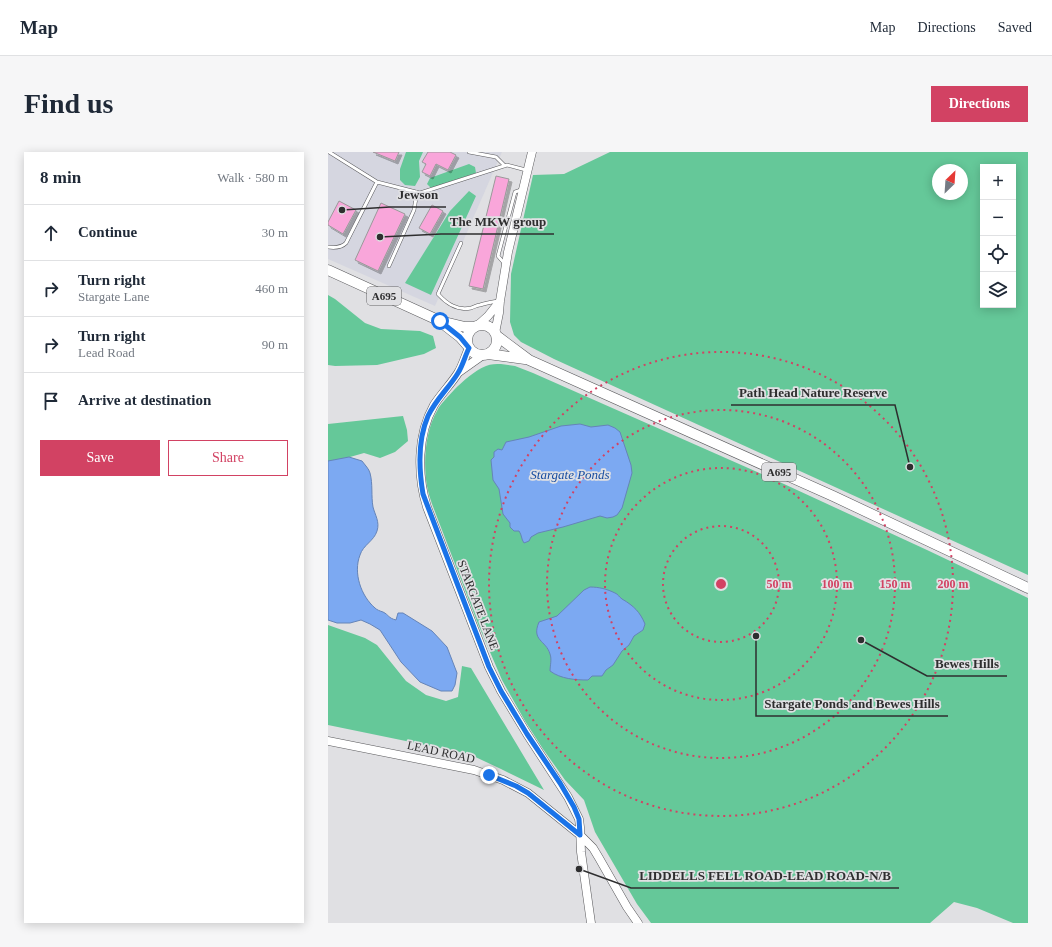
<!DOCTYPE html>
<html lang="en">
<head>
<meta charset="utf-8">
<style>
  :root { --surface:#fff; --page:#f6f6f7; --text:#1f2937; --muted:#747a83; --line:#e0e1e3; --accent:#d24263 }
  body { margin:0; font-family:Georgia,serif; background:var(--page); color:var(--text) }
  .controls { position:absolute; right:12px; top:12px; display:grid; overflow:hidden; border-radius:0px; box-shadow:0 2px 10px #0003 }
  .controls button { width:36px; height:36px; display:grid; place-items:center; padding:0; border:0; border-bottom:1px solid var(--line); background:var(--surface); color:var(--text); font:20px sans-serif }
  .compass { position:absolute; left:604px; top:12px; width:36px; height:36px; border-radius:50%; background:var(--surface); box-shadow:0 2px 10px #0003; rotate:25deg }
  .stop { position:absolute; width:12px; height:12px; margin:-9px; border:3px solid #1a73e8; border-radius:50%; background:#fff }
  .stop.end { background:#1a73e8; border-color:#fff; box-shadow:0 1px 4px #0008 }
  .list { margin:0; padding:0; list-style:none }
  h2 { display:flex; justify-content:space-between; align-items:center; height:52px; margin:0; padding:0 16px; font-size:17px }
  h2 small { font-size:13px; font-weight:400; color:var(--muted) }
  .list li { display:grid; grid-template-columns:26px 1fr auto; gap:12px; align-items:center; box-sizing:border-box; height:56px; padding:0 16px; border-top:1px solid var(--line) }
  .list b { display:block; font-size:15px; white-space:nowrap }
  .list p { margin:0; font-size:13px; white-space:nowrap; color:var(--muted) }
  .list em { font-size:13px; font-style:normal; color:var(--muted) }
  .actions { display:flex; gap:8px; padding:12px 16px }
  .actions a { flex:1; padding:9px 0; border:1px solid var(--accent); border-radius:0px; text-align:center; font-size:14px; color:var(--accent) }
  .actions .main { background:var(--accent); color:#fff }
  .icon { flex:none; width:22px; height:22px; fill:none; stroke:currentColor; stroke-width:2; stroke-linecap:round; stroke-linejoin:round }
  .map { position:relative; flex:none; width:700px; height:771px; overflow:hidden; border-radius:0px }
  header { display:flex; align-items:center; gap:24px; box-sizing:border-box; height:56px; padding:0 20px; background:var(--surface); border-bottom:1px solid var(--line) }
  header strong { font-size:19px }
  nav { display:flex; gap:22px; margin-inline-start:auto; font-size:14px }
  .intro { display:flex; align-items:center; justify-content:space-between; box-sizing:border-box; height:96px; padding:0 24px }
  h1 { margin:0; font-size:28px }
  .button { padding:10px 18px; border-radius:0px; background:var(--accent); color:#fff; font-size:14px; font-weight:700 }
  main { display:flex; gap:24px; padding:0 24px }
  aside { flex:1; background:var(--surface); border-radius:0px; box-shadow:0 2px 10px #0003 }
  .map>svg:first-child { display:block }
  .built { fill:#d5d6e0 }
  .green { fill:#65c899; fill-rule:evenodd }
  .water { fill:#7ca9f2; stroke:#6584b8 }
  .building { fill:#f9a6da; stroke:#9b999a; filter:url(#shadow) }
  .lines { fill:none; stroke-linecap:round; stroke-linejoin:round }
  .service-casing { stroke:#59595c; stroke-width:4 }
  .tertiary-casing { stroke:#59595c; stroke-width:9 }
  .primary-casing { stroke:#59595c; stroke-width:11 }
  .service { stroke:#fff; stroke-width:3 }
  .tertiary { stroke:#fff; stroke-width:8 }
  .primary { stroke:#fff; stroke-width:10 }
  .route { stroke:#1a73e8; stroke-width:5 }
  .ring { fill:none; stroke:#d24263; stroke-width:2; stroke-dasharray:2 4 }
  .labels { text-anchor:middle; dominant-baseline:central; stroke-width:3.5; stroke-linejoin:round; paint-order:stroke }
  .shield { fill:#e0e0e3; stroke:#636365; stroke-width:1 }
  .shield-label { font-size:11px; font-weight:bold; fill:#2e2e2f }
  .street-label { font-size:12px; fill:#2e2e2f; stroke:#e0e0e3 }
  .water-label { font-size:13px; font-style:italic; fill:#174ca0; stroke:#e0e0e3 }
  .centre { fill:#d24263; stroke:#e0e0e3; stroke-width:2 }
  .ring-label { font-size:12px; text-anchor:middle; font-weight:bold; fill:#d24263; stroke:#e0e0e3; stroke-width:3.5; stroke-linejoin:round; paint-order:stroke }
  .leader { fill:none; stroke:#2e2e2f; stroke-width:1.5 }
  .callout-dot { fill:#2e2e2f; stroke:#e0e0e3; stroke-width:1.5 }
  .callout-label { font-size:13px; text-anchor:middle; font-weight:bold; fill:#2e2e2f; stroke:#e0e0e3; stroke-width:3.5; stroke-linejoin:round; paint-order:stroke }
</style>
</head>
<body>
<header>
<strong>Map</strong>
<nav><a>Map</a><a>Directions</a><a>Saved</a></nav>
</header>
<div class="intro"><h1>Find us</h1><a class="button">Directions</a></div>
<main>
<aside>
<h2>8 min<small>Walk · 580 m</small></h2>
<ul class="list">
<li><svg class="icon" aria-label="ahead" viewBox="0 0 24 24"><path d="M12 20V5M6 11l6-6 6 6"/></svg><div><b>Continue</b></div><em>30 m</em></li>
<li><svg class="icon" aria-label="right" viewBox="0 0 24 24"><path d="M7 20v-9h11M14 6l5 5-5 5"/></svg><div><b>Turn right</b><p>Stargate Lane</p></div><em>460 m</em></li>
<li><svg class="icon" aria-label="right" viewBox="0 0 24 24"><path d="M7 20v-9h11M14 6l5 5-5 5"/></svg><div><b>Turn right</b><p>Lead Road</p></div><em>90 m</em></li>
<li><svg class="icon" aria-label="arrive" viewBox="0 0 24 24"><path d="M6 21V4h12l-3 4 3 4H6"/></svg><div><b>Arrive at destination</b></div></li>
</ul>
<div class="actions"><a class="main">Save</a><a>Share</a></div>
</aside>
<div class="map">
<svg width="700" height="771" viewBox="0 0 700 771">
  <defs>
    <filter id="shadow"><feDropShadow dx="3" dy="3" stdDeviation="0" flood-color="#0004"/></filter>
  </defs>
  <rect width="100%" height="100%" fill="#e0e0e3"/>
  <path class="built" d="M 0,0 L 174,0 L 107,154 L 0,107 Z"/>
  <path class="green" d="M 78,0 L 95,0 L 91,9 L 92,25 L 87,34 L 77,33 L 72,28 L 72,17 Z
    M 282,0 L 700,0 L 700,423 L 226,207 L 193,190 L 186,183 L 182,170 L 183,122 L 205,23 L 236,22 ZM 655,15 L 685,15 L 685,153 L 655,153 ZM 610,18 L 634,18 L 634,42 L 610,42 Z
    M 141,12 L 147,15 L 148,21 L 103,36 L 99,32 L 102,26 Z
    M 141,39 L 148,44 L 103,143 L 77,131 L 122,59 Z
    M 0,143 L 7,147 L 37,171 L 53,177 L 92,179 L 105,184 L 108,196 L 96,202 L 49,213 L 7,214 L 0,213 Z
    M 173,212 L 187,214 L 205,221 L 443,326 L 599,398 L 700,446 L 700,771 L 685,771 L 649,756 L 626,750 L 602,771 L 323,771 L 309,752 L 267,680 L 256,648 L 237,628 L 215,597 L 197,569 L 174,528 L 150,472 L 104,352 C 102,346 100,340 99,334 C 95,312 97,279 109,259 C 113,251 120,245 126,238 C 135,229 146,219 158,214 C 163,212 168,212 173,212 Z
    M 75,264 L 79,278 L 80,289 L 67,300 L 52,306 L 36,301 L 8,309 L 0,309 L 0,272 Z
    M 0,473 L 37,486 L 49,493 L 78,529 L 98,543 L 118,549 L 130,545 L 134,514 L 143,516 L 216,638 L 173,617 L 141,602 L 0,573 Z"/>
  <path class="water" d="M 252,272 L 263,275 L 280,273 L 287,276 L 292,280 L 303,313 L 304,321 L 294,356 L 289,363 L 285,365 L 279,366 L 272,364 L 235,375 L 210,381 L 203,385 L 201,389 L 196,391 C 193,387 194,383 191,379 L 186,379 L 182,375 L 182,371 L 175,362 L 171,337 L 165,328 L 163,308 L 166,305 L 166,300 L 170,297 L 174,298 L 178,290 L 201,285 L 233,274 Z
    M 21,305 L 34,309 C 37,313 41,317 42,321 C 45,332 43,344 45,355 C 47,363 52,370 49,379 C 46,389 35,393 32,403 C 25,421 33,444 47,456 C 49,458 52,459 55,460 C 61,463 60,466 68,468 L 70,461 L 75,461 L 104,479 L 119,495 L 129,521 L 127,533 L 124,539 L 113,539 L 92,530 L 73,510 L 52,478 L 42,472 L 33,468 L 22,471 L 9,471 L 0,468 L 0,309 Z
    M 262,435 C 271,435 279,437 287,441 C 290,442 291,445 294,447 C 306,454 312,460 317,472 L 315,478 L 306,484 L 301,493 L 294,499 L 285,513 L 278,518 L 274,524 L 264,524 L 260,528 C 247,528 233,527 222,519 C 222,514 224,507 222,502 C 218,488 203,489 211,470 L 229,464 L 256,438 Z"/>
  <path class="building" d="M 45,0 L 71,0 L 67,9 Z
    M 100,0 L 122,0 L 128,3 L 120,18 L 108,12 L 102,24 L 94,20 L 98,12 L 94,10 Z
    M 168,24 L 181,27 L 155,137 L 141,134 Z
    M 11,49 L 28,58 L 15,82 L 0,73 L 0,70 Z
    M 53,51 L 77,62 L 50,119 L 27,108 Z
    M 104,53 L 115,59 L 102,82 L 91,76 Z"/>
  <g class="lines">
    <g class="service-casing">
      <path id="service" d="M 1,0 L 49,30 L 92,41 L 179,13 L 198,18
        M 141,0 L 168,5 L 177,14
        M 133,91 L 110,142 C 119,152 129,159 143,156 C 146,155 149,153 152,153 C 158,151 164,150 170,149
        M 0,95 C 7,96 13,96 18,91 L 49,30
        M 176,111 L 170,104 L 187,40 L 193,38
        M 61,114 L 86,58 L 89,40"/>
    </g>
    <g class="tertiary-casing">
      <path id="tertiary" d="M 150,173 L 160,164 L 172,149
        M 167,181 L 171,161 L 172,149 L 180,100 L 204,0
        M 141,196 C 137,204 135,213 130,221 C 123,232 113,242 106,253 C 89,283 89,323 99,355 L 161,515 L 173,539 L 199,582 L 240,645 L 251,667 L 252,675 L 253,700 L 263,771
        M 131,220 L 155,203
        M 0,589 L 146,618 L 175,628 L 200,641 L 252,683 L 265,696 L 271,706 L 299,755 L 310,771"/>
    </g>
    <g class="primary-casing">
      <path id="primary" d="M 0,118 L 112,169 L 137,175 L 146,175
        M 114,171 L 132,185 L 139,193
        M139 188a15 15 0 1 1 30 0a15 15 0 1 1-30 0Z
        M 169,184 L 201,208 L 505,344 L 700,436
        M 160,202 L 197,207"/>
    </g>
    <use href="#service" class="service"/>
    <use href="#tertiary" class="tertiary"/>
    <use href="#primary" class="primary"/>
  </g>
  <g class="lines">
    <path class="route" d="M 112,169 L 132,185 L 141,196 C 137,204 135,213 130,221 C 121,236 108,247 100,264 C 90,287 91,318 95,342 L 161,515 L 173,539 L 199,582 L 232,631 L 246,655 L 251,667 L 252,683 L 200,641 L 188,634 L 161,623"/>
  </g>
  <g class="ring">
    <circle cx="393" cy="432" r="58"/>
    <circle cx="393" cy="432" r="116"/>
    <circle cx="393" cy="432" r="174"/>
    <circle cx="393" cy="432" r="232"/>
  </g>
  <g class="labels">
    <g class="shield">
      <rect x="39" y="135" width="34" height="18" rx="3"/>
      <rect x="434" y="311" width="34" height="18" rx="3"/>
    </g>
    <g class="shield-label">
      <text x="56" y="144">A695</text>
      <text x="451" y="320">A695</text>
    </g>
    <g class="street-label">
      <text transform="translate(150 453) rotate(69)">STARGATE LANE</text>
      <text transform="translate(113 600) rotate(12)">LEAD ROAD</text>
    </g>
    <g class="water-label">
      <text x="242" y="322">Stargate Ponds</text>
    </g>
  </g>
  <circle cx="393" cy="432" r="6" class="centre"/>
  <g class="ring-label">
    <text x="451" y="436">50 m</text>
    <text x="509" y="436">100 m</text>
    <text x="567" y="436">150 m</text>
    <text x="625" y="436">200 m</text>
  </g>
  <path class="leader" d="M14 58L62 55H118M52 85L113 82H226M582 315L567 253H403M533 488L599 524H679M428 484L428 564H620M251 717L303 736H571"/>
  <g class="callout-dot">
    <circle cx="14" cy="58" r="4"/>
    <circle cx="52" cy="85" r="4"/>
    <circle cx="582" cy="315" r="4"/>
    <circle cx="533" cy="488" r="4"/>
    <circle cx="428" cy="484" r="4"/>
    <circle cx="251" cy="717" r="4"/>
  </g>
  <g class="callout-label">
    <text x="90" y="47">Jewson</text>
    <text x="170" y="74">The MKW group</text>
    <text x="485" y="245">Path Head Nature Reserve</text>
    <text x="639" y="516">Bewes Hills</text>
    <text x="524" y="556">Stargate Ponds and Bewes Hills</text>
    <text x="437" y="728">LIDDELLS FELL ROAD-LEAD ROAD-N/B</text>
  </g>
</svg>
<div class="controls">
<button>+</button>
<button>−</button>
<button><svg class="icon" aria-label="locate" viewBox="0 0 24 24"><circle cx="12" cy="12" r="6"/><path d="M12 2v4M12 18v4M2 12h4M18 12h4"/></svg></button>
<button><svg class="icon" aria-label="layers" viewBox="0 0 24 24"><path d="M12 4l9 5-9 5-9-5zM3 14l9 5 9-5"/></svg></button>
</div>
<svg class="compass" viewBox="-18 -18 36 36"><path d="M0-13l5 13h-10z" fill="#e53935"/><path d="M0 13l5-13h-10z" fill="#747a83"/></svg>
<div class="stop" style="left:112px;top:169px"></div>
<div class="stop end" style="left:161px;top:623px"></div>
</div>
</main>
</body>
</html>
